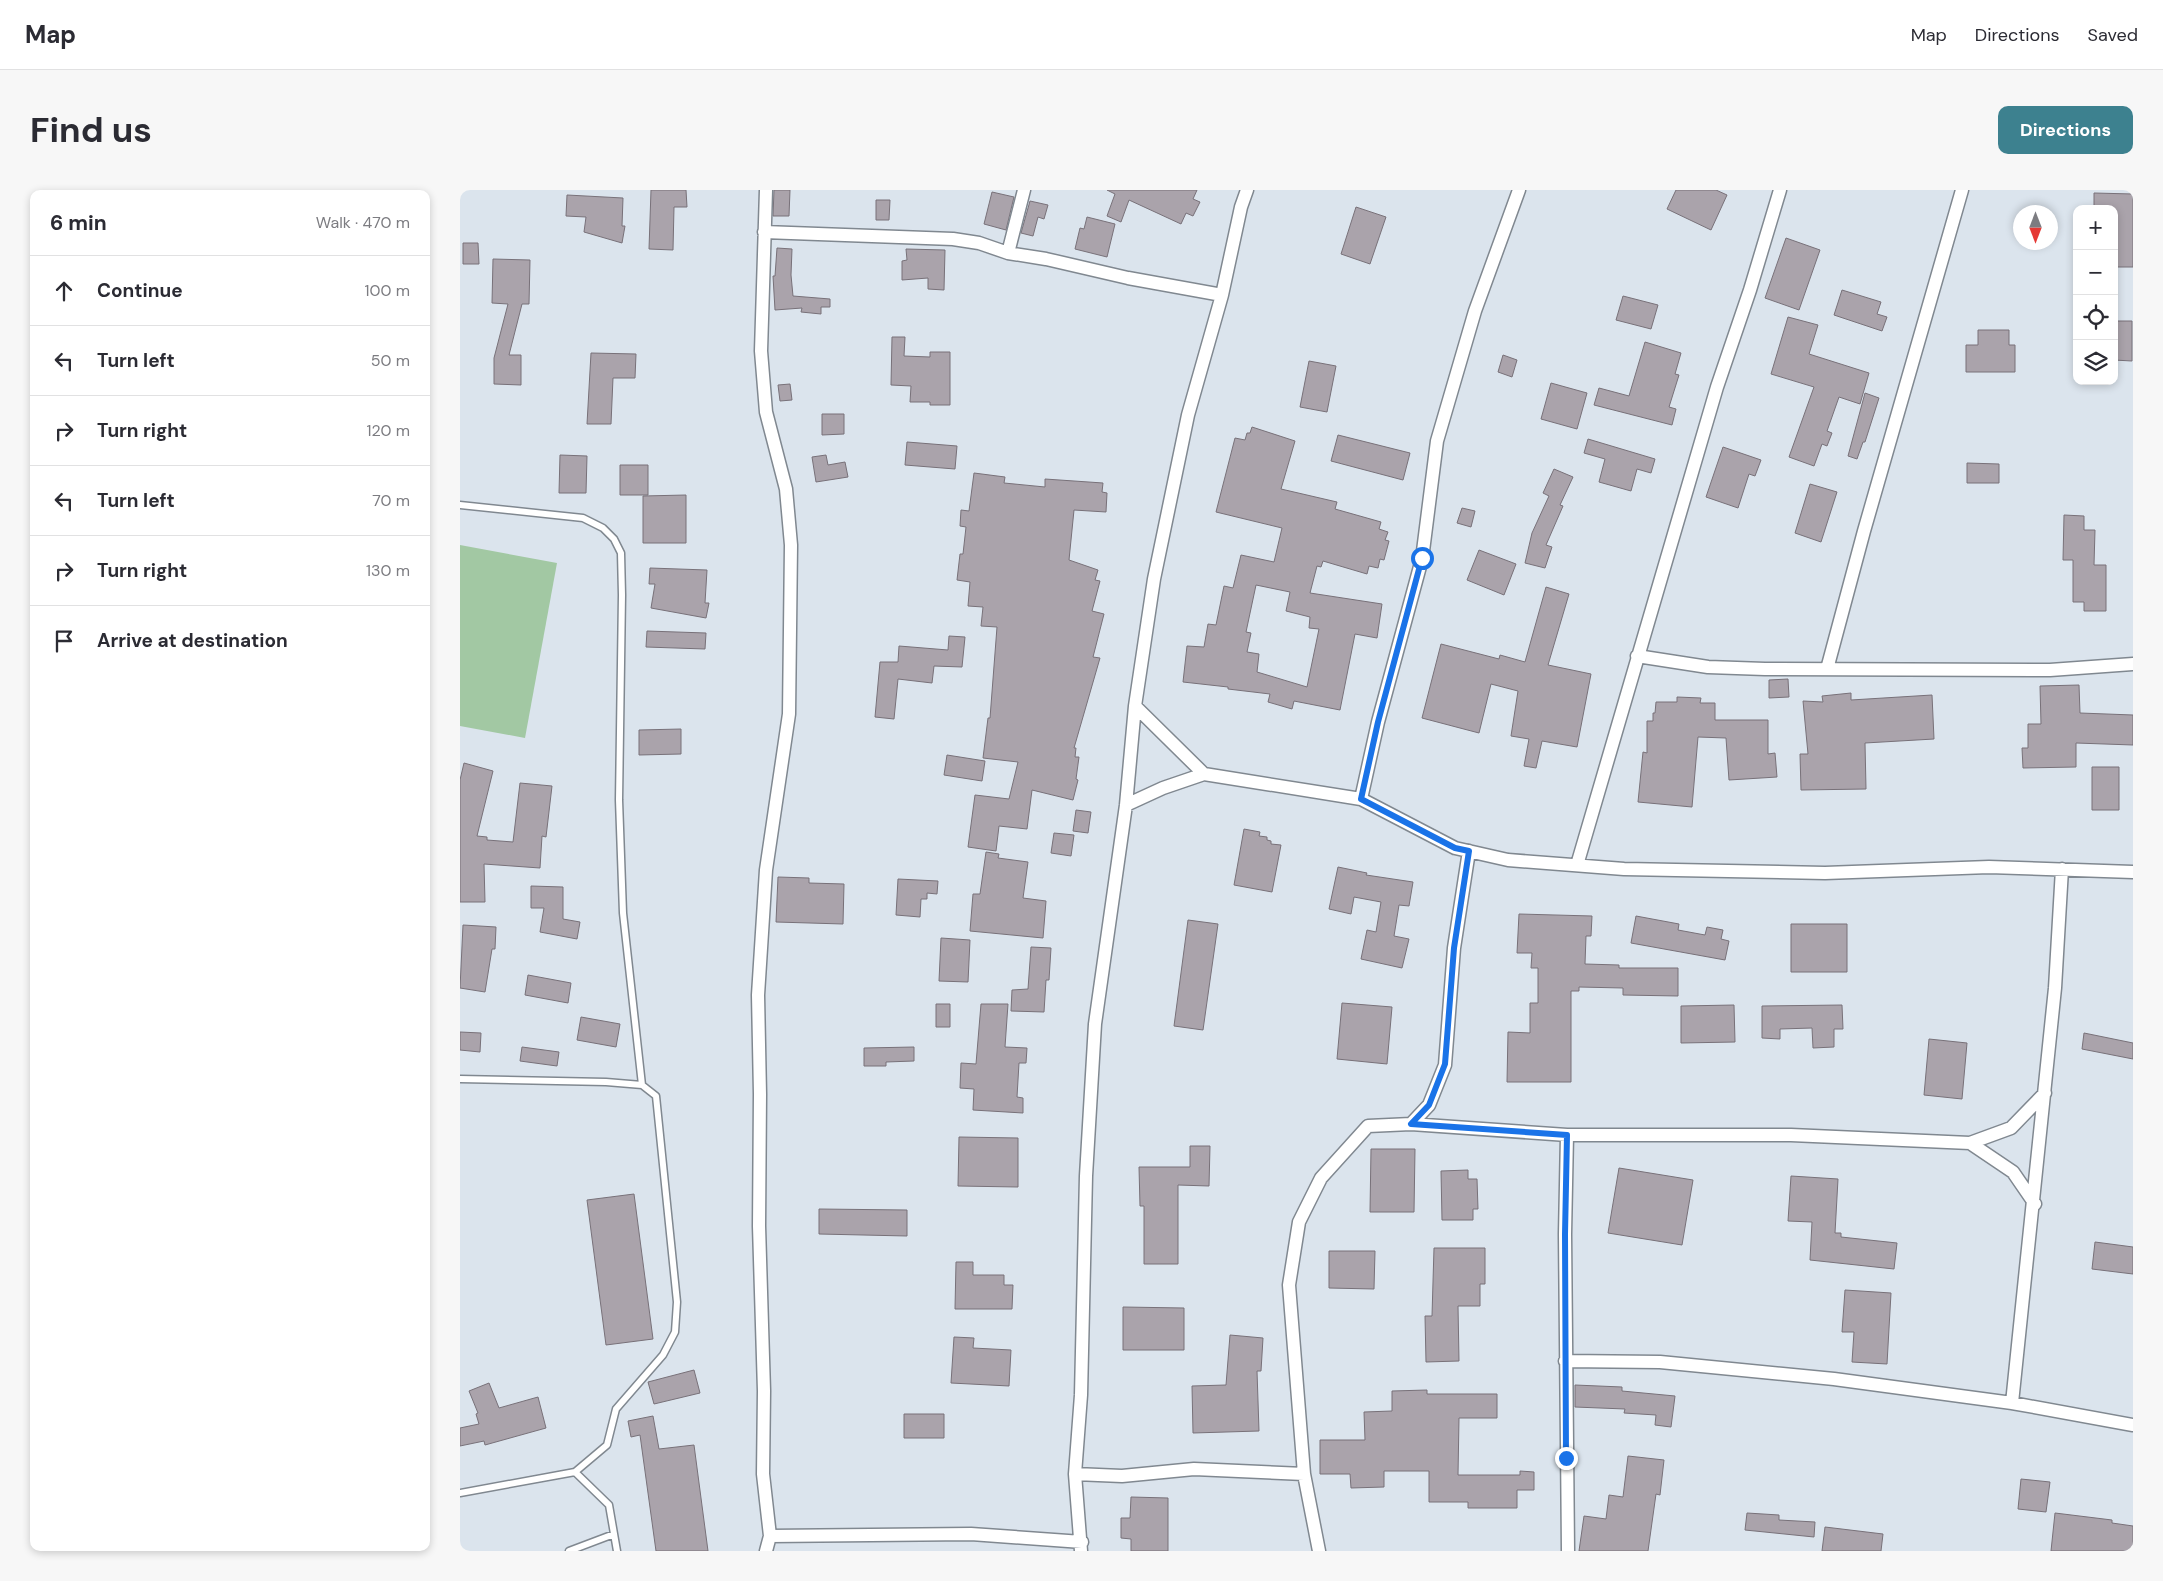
<!DOCTYPE html>
<html lang="en">
<head>
<meta charset="utf-8">
<style>
  :root { --surface:#fff; --page:#f7f7f7; --text:#2b2b33; --muted:#7c7c81; --line:#e1e1e2; --accent:#3d818f }
  body { margin:0; font-family:"DM Sans",sans-serif; background:var(--page); color:var(--text) }
  .controls { position:absolute; right:15px; top:15px; display:grid; overflow:hidden; border-radius:10px; box-shadow:0 2px 8px #0003 }
  .controls button { width:45px; height:45px; display:grid; place-items:center; padding:0; border:0; border-bottom:1px solid var(--line); background:var(--surface); color:var(--text); font:25px sans-serif }
  .compass { position:absolute; left:1553px; top:15px; width:45px; height:45px; border-radius:50%; background:var(--surface); box-shadow:0 2px 8px #0003; rotate:180deg }
  .stop { position:absolute; width:15px; height:15px; margin:-11px; border:4px solid #1a73e8; border-radius:50%; background:#fff }
  .stop.end { background:#1a73e8; border-color:#fff; box-shadow:0 1px 5px #0008 }
  .list { margin:0; padding:0; list-style:none }
  h2 { display:flex; justify-content:space-between; align-items:center; height:65px; margin:0; padding:0 20px; font-size:21px }
  h2 small { font-size:16px; font-weight:400; color:var(--muted) }
  .list li { display:grid; grid-template-columns:32px 1fr auto; gap:15px; align-items:center; box-sizing:border-box; height:70px; padding:0 20px; border-top:1px solid var(--line) }
  .list b { display:block; font-size:19px; white-space:nowrap }
  .list em { font-size:16px; font-style:normal; color:var(--muted) }
  .icon { flex:none; width:28px; height:28px; fill:none; stroke:currentColor; stroke-width:2; stroke-linecap:round; stroke-linejoin:round }
  .map { position:relative; flex:none; width:1673px; height:1361px; overflow:hidden; border-radius:10px }
  header { display:flex; align-items:center; gap:30px; box-sizing:border-box; height:70px; padding:0 25px; background:var(--surface); border-bottom:1px solid var(--line) }
  header strong { font-size:24px }
  nav { display:flex; gap:28px; margin-inline-start:auto; font-size:18px }
  .intro { display:flex; align-items:center; justify-content:space-between; box-sizing:border-box; height:120px; padding:0 30px }
  h1 { margin:0; font-size:35px }
  .button { padding:12px 22px; border-radius:10px; background:var(--accent); color:#fff; font-size:18px; font-weight:700 }
  main { display:flex; gap:30px; padding:0 30px }
  aside { flex:1; background:var(--surface); border-radius:10px; box-shadow:0 2px 8px #0003 }
  .map>svg:first-child { display:block }
  .green { fill:#a2c8a3 }
  .building { fill:#aaa3ab; stroke:#787179; fill-rule:evenodd }
  .lines { fill:none; stroke-linecap:round; stroke-linejoin:round }
  .lane-casing { stroke:#808890; stroke-width:9 }
  .street-casing { stroke:#808890; stroke-width:15 }
  .lane { stroke:#fff; stroke-width:6 }
  .street { stroke:#fff; stroke-width:12 }
  .route { stroke:#1a73e8; stroke-width:6 }
</style>
</head>
<body>
<header>
<strong>Map</strong>
<nav><a>Map</a><a>Directions</a><a>Saved</a></nav>
</header>
<div class="intro"><h1>Find us</h1><a class="button">Directions</a></div>
<main>
<aside>
<h2>6 min<small>Walk · 470 m</small></h2>
<ul class="list">
<li><svg class="icon" aria-label="ahead" viewBox="0 0 24 24"><path d="M12 20V5M6 11l6-6 6 6"/></svg><div><b>Continue</b></div><em>100 m</em></li>
<li><svg class="icon" aria-label="left" viewBox="0 0 24 24"><path d="M17 20v-9H6M10 6l-5 5 5 5"/></svg><div><b>Turn left</b></div><em>50 m</em></li>
<li><svg class="icon" aria-label="right" viewBox="0 0 24 24"><path d="M7 20v-9h11M14 6l5 5-5 5"/></svg><div><b>Turn right</b></div><em>120 m</em></li>
<li><svg class="icon" aria-label="left" viewBox="0 0 24 24"><path d="M17 20v-9H6M10 6l-5 5 5 5"/></svg><div><b>Turn left</b></div><em>70 m</em></li>
<li><svg class="icon" aria-label="right" viewBox="0 0 24 24"><path d="M7 20v-9h11M14 6l5 5-5 5"/></svg><div><b>Turn right</b></div><em>130 m</em></li>
<li><svg class="icon" aria-label="arrive" viewBox="0 0 24 24"><path d="M6 21V4h12l-3 4 3 4H6"/></svg><div><b>Arrive at destination</b></div></li>
</ul>
</aside>
<div class="map">
<svg width="1673" height="1361" viewBox="0 0 1673 1361">
  <rect width="100%" height="100%" fill="#dbe4ed"/>
  <path class="green" d="M 0,355 L 97,373 L 65,548 L 0,536 Z"/>
  <path class="building" d="M 191,0 L 226,0 L 227,17 L 214,17 L 213,60 L 189,59 Z
    M 314,0 L 330,0 L 329,26 L 313,26 Z
    M 647,0 L 737,0 L 733,9 L 740,12 L 733,26 L 726,23 L 721,34 L 669,10 L 661,32 L 647,26 L 655,4 Z
    M 1216,0 L 1256,0 L 1267,5 L 1251,40 L 1207,19 Z
    M 532,2 L 554,7 L 546,40 L 524,34 Z
    M 1634,3 L 1673,4 L 1673,77 L 1654,77 L 1654,19 L 1634,19 Z
    M 107,5 L 163,8 L 162,36 L 165,36 L 162,53 L 124,42 L 126,27 L 106,26 Z
    M 416,10 L 430,10 L 429,30 L 416,30 Z
    M 570,11 L 588,15 L 584,29 L 578,27 L 573,46 L 561,43 Z
    M 896,17 L 926,27 L 910,74 L 881,64 Z
    M 627,27 L 655,34 L 647,67 L 615,59 L 620,38 L 624,39 Z
    M 1326,48 L 1360,60 L 1339,120 L 1305,108 Z
    M 3,53 L 18,53 L 19,74 L 3,74 Z
    M 317,58 L 332,59 L 331,85 L 333,106 L 370,109 L 370,117 L 361,117 L 361,124 L 341,122 L 342,118 L 315,120 L 313,86 L 315,86 Z
    M 446,59 L 485,60 L 484,100 L 468,99 L 468,88 L 442,90 L 442,71 L 447,70 Z
    M 33,69 L 70,70 L 69,114 L 62,114 L 49,165 L 61,165 L 61,195 L 34,194 L 34,168 L 48,114 L 32,113 Z
    M 1382,100 L 1421,112 L 1417,124 L 1427,127 L 1422,141 L 1374,125 Z
    M 1163,106 L 1198,115 L 1191,139 L 1156,130 Z
    M 1328,127 L 1358,135 L 1349,164 L 1409,183 L 1400,214 L 1379,207 L 1367,241 L 1372,243 L 1367,256 L 1362,254 L 1354,276 L 1329,267 L 1354,197 L 1311,184 Z
    M 1654,131 L 1672,131 L 1672,171 L 1654,170 Z
    M 1518,140 L 1549,140 L 1549,155 L 1555,155 L 1555,182 L 1506,182 L 1506,155 L 1518,155 Z
    M 432,147 L 445,147 L 444,166 L 470,167 L 470,162 L 490,162 L 490,215 L 470,215 L 470,212 L 450,212 L 451,196 L 431,195 Z
    M 1185,152 L 1221,163 L 1215,184 L 1219,185 L 1209,217 L 1216,219 L 1212,235 L 1134,215 L 1139,198 L 1169,206 Z
    M 131,163 L 176,164 L 175,188 L 153,188 L 151,234 L 127,234 Z
    M 1043,165 L 1057,170 L 1052,187 L 1038,182 Z
    M 849,171 L 876,176 L 867,222 L 840,217 Z
    M 1091,193 L 1127,203 L 1117,239 L 1081,229 Z
    M 330,194 L 332,210 L 320,211 L 318,195 Z
    M 1405,203 L 1419,208 L 1405,252 L 1403,252 L 1397,269 L 1388,266 Z
    M 362,224 L 384,224 L 384,244 L 362,245 Z
    M 792,237 L 835,251 L 821,299 L 877,312 L 875,319 L 921,332 L 919,339 L 928,342 L 925,350 L 929,351 L 924,370 L 920,369 L 918,378 L 909,376 L 907,384 L 863,371 L 861,377 L 857,376 L 850,403 L 922,414 L 917,448 L 895,444 L 880,520 L 834,511 L 832,519 L 808,512 L 810,504 L 768,499 L 768,497 L 723,492 L 727,456 L 744,457 L 748,434 L 756,435 L 764,396 L 773,398 L 781,365 L 814,372 L 822,338 L 756,322 L 775,248 L 785,250 L 787,243 L 790,243 ZM 796,395 L 830,402 L 826,421 L 850,427 L 849,438 L 859,439 L 847,497 L 797,482 L 799,464 L 787,462 L 791,443 L 786,442 Z
    M 878,245 L 950,263 L 943,290 L 871,271 Z
    M 1128,249 L 1195,269 L 1191,283 L 1177,279 L 1171,301 L 1139,292 L 1145,269 L 1124,263 Z
    M 447,252 L 497,256 L 495,279 L 445,275 Z
    M 1263,257 L 1301,270 L 1295,286 L 1289,284 L 1278,318 L 1246,307 Z
    M 100,265 L 127,266 L 126,303 L 99,303 Z
    M 366,265 L 368,275 L 385,272 L 388,287 L 356,292 L 352,267 Z
    M 1507,273 L 1539,274 L 1539,293 L 1507,293 Z
    M 160,275 L 188,275 L 188,305 L 160,305 Z
    M 1094,279 L 1113,287 L 1100,315 L 1103,316 L 1086,355 L 1092,357 L 1085,378 L 1065,373 L 1072,343 L 1089,306 L 1083,303 Z
    M 514,283 L 545,287 L 544,293 L 585,297 L 585,289 L 643,293 L 642,302 L 647,303 L 646,322 L 614,320 L 609,370 L 638,380 L 635,390 L 640,391 L 632,421 L 644,424 L 633,467 L 640,468 L 614,558 L 616,558 L 615,567 L 619,567 L 616,589 L 618,590 L 613,610 L 572,600 L 567,639 L 539,636 L 536,661 L 508,657 L 515,605 L 549,609 L 558,572 L 523,568 L 528,528 L 530,528 L 537,437 L 521,436 L 523,417 L 508,416 L 510,392 L 497,390 L 500,364 L 503,364 L 506,337 L 500,336 L 501,320 L 509,321 Z
    M 1350,294 L 1377,302 L 1361,352 L 1335,343 Z
    M 226,305 L 226,353 L 183,353 L 183,306 Z
    M 1002,318 L 1015,321 L 1011,337 L 997,333 Z
    M 1604,325 L 1624,326 L 1624,340 L 1635,340 L 1634,375 L 1646,375 L 1646,421 L 1624,421 L 1624,412 L 1613,412 L 1613,370 L 1603,370 Z
    M 1019,360 L 1056,374 L 1044,405 L 1007,390 Z
    M 190,378 L 247,380 L 245,413 L 249,413 L 246,428 L 191,418 L 195,394 L 189,394 Z
    M 1086,397 L 1109,404 L 1088,475 L 1131,484 L 1117,557 L 1082,551 L 1076,578 L 1064,576 L 1069,549 L 1051,546 L 1058,501 L 1031,494 L 1019,543 L 962,528 L 981,454 L 1039,469 L 1040,465 L 1065,472 Z
    M 187,441 L 246,443 L 245,459 L 186,457 Z
    M 489,446 L 505,447 L 502,477 L 474,476 L 472,493 L 438,489 L 434,529 L 415,527 L 420,472 L 438,472 L 439,456 L 488,460 Z
    M 1328,489 L 1329,507 L 1309,508 L 1309,490 Z
    M 1619,495 L 1620,523 L 1673,525 L 1673,555 L 1616,553 L 1616,577 L 1563,578 L 1562,558 L 1568,558 L 1568,534 L 1581,534 L 1580,496 Z
    M 1391,503 L 1391,510 L 1472,505 L 1474,549 L 1405,553 L 1406,599 L 1341,600 L 1340,564 L 1348,564 L 1343,511 L 1363,512 L 1362,506 Z
    M 1217,507 L 1241,508 L 1240,513 L 1255,513 L 1255,530 L 1308,530 L 1308,564 L 1315,563 L 1317,587 L 1269,590 L 1266,548 L 1238,547 L 1232,617 L 1178,612 L 1183,562 L 1187,563 L 1187,531 L 1193,531 L 1193,523 L 1195,523 L 1196,512 L 1217,512 Z
    M 221,539 L 221,564 L 179,565 L 179,540 Z
    M 487,565 L 525,571 L 522,591 L 484,585 Z
    M 4,573 L 33,581 L 17,646 L 27,647 L 27,650 L 53,652 L 60,593 L 92,596 L 86,647 L 82,646 L 80,678 L 24,674 L 25,712 L 0,712 L 0,590 Z
    M 1632,577 L 1659,577 L 1659,620 L 1632,620 Z
    M 616,620 L 631,622 L 628,643 L 613,641 Z
    M 784,639 L 800,642 L 799,646 L 807,647 L 807,650 L 811,651 L 811,654 L 821,655 L 812,702 L 774,695 Z
    M 594,643 L 614,645 L 611,666 L 591,663 Z
    M 526,662 L 539,664 L 538,668 L 568,672 L 563,708 L 586,711 L 583,748 L 510,741 L 513,704 L 520,704 Z
    M 878,677 L 907,683 L 906,685 L 953,692 L 949,716 L 939,715 L 934,746 L 949,749 L 942,778 L 901,769 L 907,740 L 916,742 L 921,712 L 894,707 L 891,724 L 869,719 Z
    M 318,687 L 349,688 L 349,693 L 384,694 L 383,734 L 316,732 Z
    M 438,689 L 478,691 L 477,704 L 467,703 L 467,709 L 461,709 L 460,727 L 436,725 Z
    M 71,696 L 103,697 L 103,729 L 120,732 L 117,749 L 80,742 L 84,718 L 71,718 Z
    M 1059,724 L 1132,726 L 1131,746 L 1126,746 L 1125,774 L 1159,775 L 1159,778 L 1218,778 L 1218,806 L 1163,805 L 1163,798 L 1119,797 L 1119,801 L 1111,801 L 1111,892 L 1047,892 L 1048,842 L 1070,843 L 1070,813 L 1078,813 L 1078,778 L 1071,778 L 1072,763 L 1057,763 Z
    M 1176,726 L 1219,734 L 1218,740 L 1245,745 L 1247,737 L 1263,740 L 1261,749 L 1269,751 L 1265,770 L 1171,753 Z
    M 728,730 L 758,734 L 743,840 L 714,836 Z
    M 1331,734 L 1387,734 L 1387,782 L 1331,782 Z
    M 3,735 L 36,737 L 35,759 L 32,759 L 25,802 L 0,798 Z
    M 481,748 L 510,750 L 508,792 L 479,791 Z
    M 571,757 L 591,758 L 589,790 L 586,790 L 584,822 L 551,821 L 552,800 L 568,799 Z
    M 68,785 L 111,793 L 108,813 L 65,805 Z
    M 882,813 L 932,817 L 927,874 L 877,869 Z
    M 476,814 L 490,814 L 490,837 L 476,837 Z
    M 521,814 L 548,814 L 545,857 L 567,858 L 566,873 L 559,873 L 557,907 L 563,908 L 563,923 L 513,920 L 514,899 L 500,898 L 501,873 L 516,874 Z
    M 1274,815 L 1275,852 L 1221,853 L 1221,816 Z
    M 1382,815 L 1383,839 L 1374,839 L 1374,857 L 1353,858 L 1352,838 L 1320,839 L 1320,849 L 1302,848 L 1302,816 Z
    M 121,827 L 160,834 L 156,857 L 117,850 Z
    M 0,842 L 21,843 L 20,862 L 0,860 Z
    M 1624,843 L 1673,853 L 1673,869 L 1622,859 Z
    M 1469,849 L 1507,853 L 1502,909 L 1464,905 Z
    M 62,857 L 99,862 L 97,876 L 60,871 Z
    M 454,857 L 454,871 L 426,872 L 426,876 L 404,876 L 404,858 Z
    M 499,947 L 558,948 L 558,997 L 498,996 Z
    M 730,956 L 750,956 L 749,996 L 718,995 L 718,1074 L 684,1074 L 684,1016 L 680,1016 L 679,977 L 730,977 Z
    M 911,959 L 955,959 L 954,1022 L 910,1022 Z
    M 1159,978 L 1233,990 L 1222,1055 L 1148,1043 Z
    M 1008,980 L 1008,989 L 1017,989 L 1018,1019 L 1013,1019 L 1013,1030 L 982,1030 L 981,981 Z
    M 1331,986 L 1378,989 L 1375,1043 L 1381,1043 L 1381,1047 L 1437,1053 L 1434,1079 L 1350,1070 L 1352,1032 L 1328,1031 Z
    M 174,1004 L 193,1149 L 146,1155 L 127,1010 Z
    M 359,1019 L 447,1020 L 447,1046 L 359,1044 Z
    M 1635,1052 L 1673,1057 L 1673,1084 L 1632,1079 Z
    M 974,1058 L 1025,1058 L 1025,1094 L 1020,1094 L 1020,1116 L 998,1116 L 999,1171 L 966,1172 L 965,1126 L 972,1126 Z
    M 869,1061 L 915,1061 L 914,1099 L 869,1098 Z
    M 496,1072 L 513,1072 L 513,1085 L 544,1085 L 544,1095 L 553,1095 L 552,1119 L 495,1119 Z
    M 1385,1100 L 1431,1103 L 1427,1174 L 1392,1172 L 1394,1142 L 1382,1142 Z
    M 663,1117 L 724,1118 L 724,1160 L 663,1160 Z
    M 770,1145 L 803,1148 L 801,1181 L 797,1181 L 799,1241 L 733,1243 L 732,1196 L 766,1195 Z
    M 494,1147 L 514,1148 L 513,1158 L 551,1160 L 549,1196 L 491,1193 Z
    M 234,1180 L 240,1203 L 194,1214 L 188,1192 Z
    M 29,1193 L 39,1218 L 78,1207 L 86,1238 L 25,1255 L 24,1251 L 0,1256 L 0,1238 L 19,1234 L 16,1224 L 18,1223 L 9,1201 Z
    M 1115,1195 L 1162,1197 L 1162,1201 L 1215,1206 L 1211,1237 L 1195,1235 L 1196,1225 L 1164,1223 L 1165,1219 L 1115,1217 Z
    M 967,1200 L 967,1204 L 1037,1204 L 1037,1228 L 999,1228 L 998,1285 L 1060,1285 L 1060,1281 L 1074,1282 L 1074,1300 L 1057,1300 L 1057,1318 L 1008,1318 L 1008,1312 L 969,1312 L 969,1281 L 924,1281 L 924,1297 L 891,1298 L 890,1284 L 860,1284 L 860,1250 L 905,1250 L 904,1222 L 932,1221 L 932,1201 Z
    M 444,1224 L 484,1224 L 484,1248 L 444,1248 Z
    M 193,1226 L 199,1259 L 234,1255 L 248,1361 L 196,1361 L 180,1245 L 171,1247 L 168,1231 Z
    M 1168,1266 L 1204,1270 L 1200,1305 L 1196,1304 L 1188,1361 L 1119,1361 L 1124,1326 L 1146,1329 L 1149,1305 L 1163,1307 Z
    M 1561,1289 L 1590,1292 L 1586,1322 L 1558,1319 Z
    M 671,1307 L 708,1308 L 708,1361 L 671,1361 L 671,1349 L 661,1348 L 661,1328 L 670,1328 Z
    M 1287,1323 L 1319,1325 L 1319,1330 L 1355,1332 L 1354,1347 L 1285,1340 Z
    M 1595,1323 L 1652,1330 L 1652,1333 L 1673,1336 L 1673,1361 L 1591,1361 Z
    M 1365,1337 L 1423,1344 L 1421,1361 L 1362,1361 Z"/>
  <g class="lines">
    <g class="lane-casing">
      <path id="lane" d="M 0,315 L 123,328 L 143,338 L 154,349 L 161,363 L 162,405 L 159,610 L 163,723 L 182,895
        M 0,889 L 146,892 L 182,895 L 196,906 L 217,1112 L 215,1142 L 203,1165 L 156,1219 L 147,1255 L 115,1282 L 0,1303
        M 115,1282 L 149,1315 L 157,1361
        M 109,1361 L 154,1344"/>
    </g>
    <g class="street-casing">
      <path id="street" d="M 306,0 L 301,161 L 306,222 L 326,299 L 331,355 L 329,524 L 306,680 L 298,805 L 300,904 L 299,1036 L 304,1201 L 303,1284 L 310,1346 L 306,1361
        M 304,42 L 493,49 L 519,53 L 548,63 L 586,69 L 668,88 L 762,105
        M 548,63 L 564,0
        M 1177,466 L 1248,477 L 1305,479 L 1590,480 L 1673,474
        M 1367,479 L 1404,341 L 1502,0
        M 675,516 L 744,584
        M 901,609 L 918,532 L 962,369 L 977,251 L 1015,121 L 1059,0
        M 666,615 L 703,598 L 744,584 L 901,609 L 995,658 L 1048,670 L 1164,679 L 1365,683 L 1529,677 L 1673,682
        M 1117,675 L 1257,197 L 1290,100 L 1320,0
        M 951,934 L 1107,945 L 1331,945 L 1510,953 L 1551,938 L 1585,903
        M 1107,945 L 1105,1044 L 1108,1361
        M 1510,953 L 1553,982 L 1575,1014
        M 1105,1171 L 1200,1172 L 1374,1189 L 1552,1213 L 1673,1235
        M 1552,1213 L 1595,798 L 1602,679
        M 615,1284 L 662,1286 L 734,1279 L 844,1284
        M 310,1346 L 511,1344 L 622,1352
        M 621,1361 L 615,1284 L 621,1205 L 626,986 L 635,834 L 666,615 L 675,516 L 694,389 L 728,225 L 762,105 L 781,17 L 787,0
        M 859,1361 L 844,1284 L 829,1095 L 839,1032 L 861,988 L 908,936 L 951,934 L 969,915 L 985,875 L 994,758 L 1009,661"/>
    </g>
    <use href="#lane" class="lane"/>
    <use href="#street" class="street"/>
  </g>
  <g class="lines">
    <path class="route" d="M 962,368 L 918,532 L 901,609 L 995,658 L 1009,661 L 994,758 L 985,874 L 969,915 L 951,934 L 1107,945 L 1105,1044 L 1106,1268"/>
  </g>
</svg>
<div class="controls">
<button>+</button>
<button>−</button>
<button><svg class="icon" aria-label="locate" viewBox="0 0 24 24"><circle cx="12" cy="12" r="6"/><path d="M12 2v4M12 18v4M2 12h4M18 12h4"/></svg></button>
<button><svg class="icon" aria-label="layers" viewBox="0 0 24 24"><path d="M12 4l9 5-9 5-9-5zM3 14l9 5 9-5"/></svg></button>
</div>
<svg class="compass" viewBox="-18 -18 36 36"><path d="M0-13l5 13h-10z" fill="#e53935"/><path d="M0 13l5-13h-10z" fill="#7c7c81"/></svg>
<div class="stop" style="left:962px;top:368px"></div>
<div class="stop end" style="left:1106px;top:1268px"></div>
</div>
</main>
</body>
</html>
